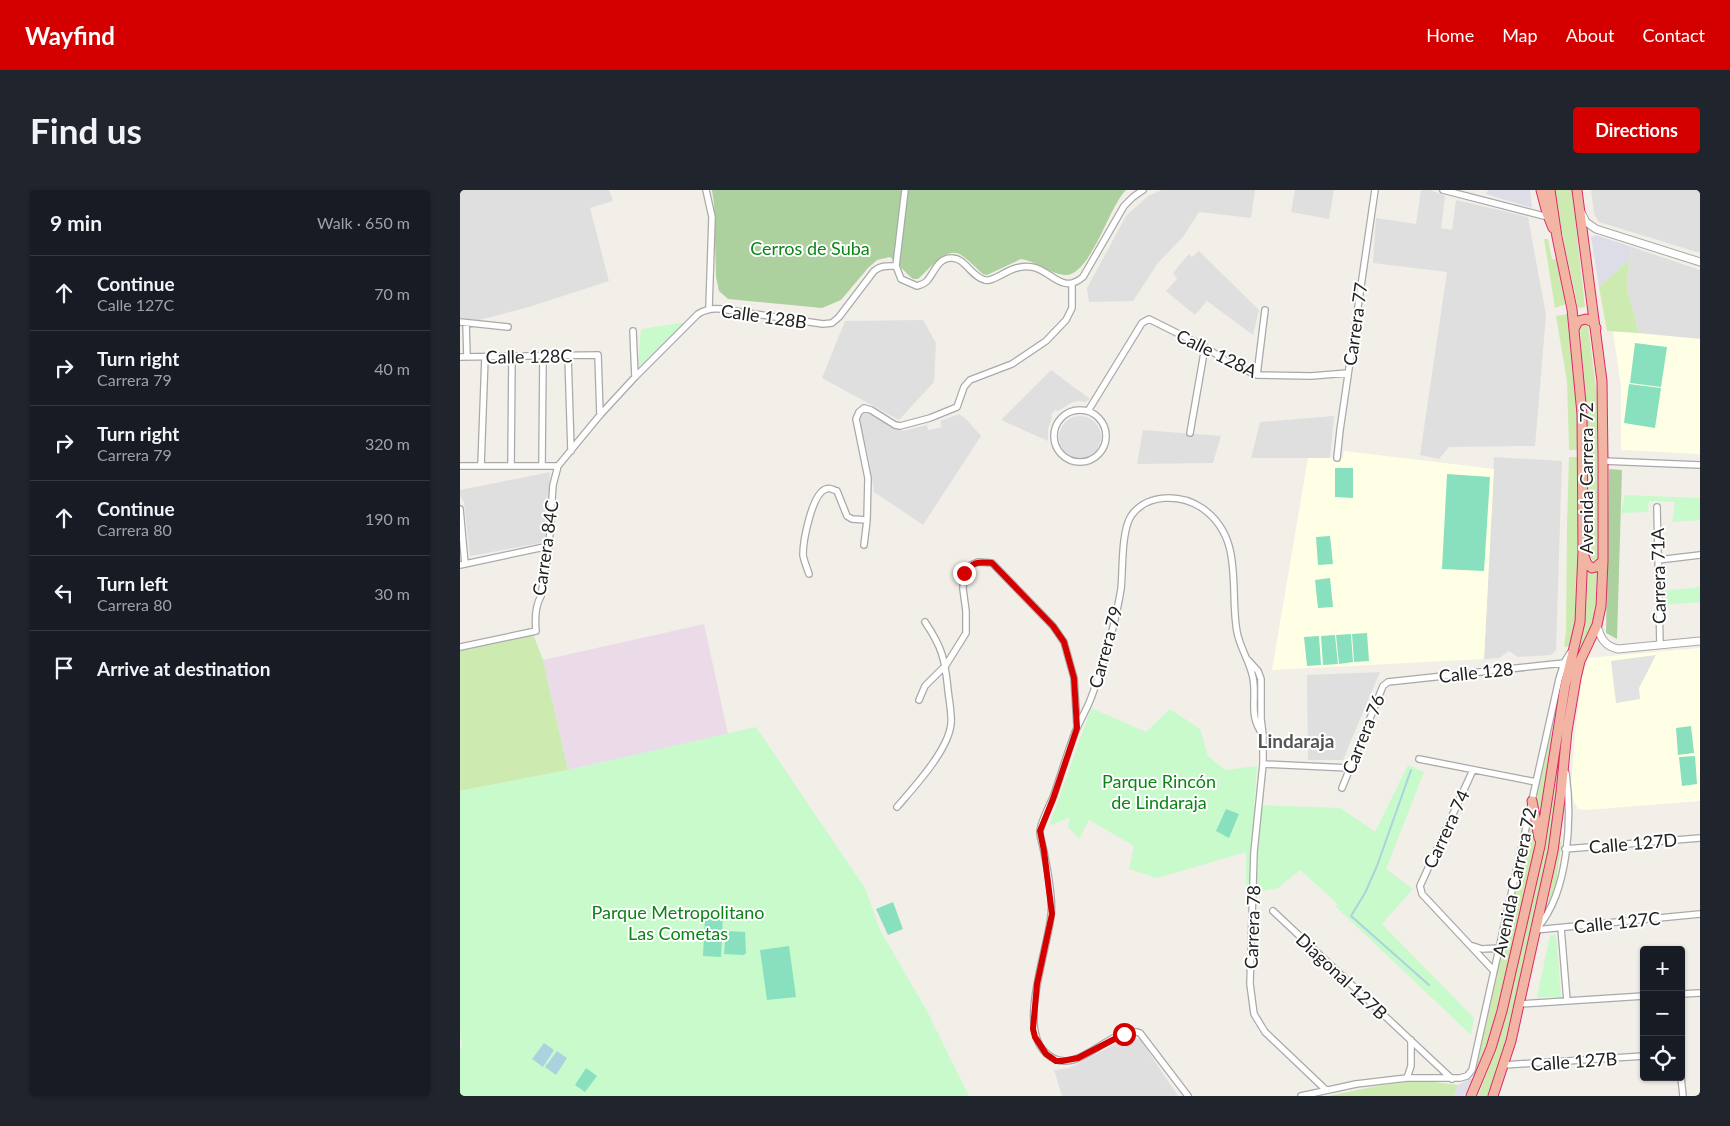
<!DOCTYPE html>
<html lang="en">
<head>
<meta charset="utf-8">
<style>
  :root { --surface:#171b24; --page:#20242c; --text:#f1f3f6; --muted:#9ea1a6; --line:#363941; --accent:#d40000 }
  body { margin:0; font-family:Lato,sans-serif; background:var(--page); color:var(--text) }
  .controls { position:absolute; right:15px; bottom:15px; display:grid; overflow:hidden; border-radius:5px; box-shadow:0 1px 4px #0004 }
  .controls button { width:45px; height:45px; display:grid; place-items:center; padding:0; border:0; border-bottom:1px solid var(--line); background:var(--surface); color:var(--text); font:25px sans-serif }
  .stop { position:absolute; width:15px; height:15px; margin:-11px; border:4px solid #d40000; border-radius:50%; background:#fff }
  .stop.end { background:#d40000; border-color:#fff; box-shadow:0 1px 5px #0008 }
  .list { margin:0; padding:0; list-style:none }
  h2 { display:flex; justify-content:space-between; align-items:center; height:65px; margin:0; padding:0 20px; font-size:21px }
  h2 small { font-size:16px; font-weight:400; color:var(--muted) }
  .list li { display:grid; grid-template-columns:32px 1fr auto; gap:15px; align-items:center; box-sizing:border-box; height:75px; padding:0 20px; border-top:1px solid var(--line) }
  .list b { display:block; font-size:19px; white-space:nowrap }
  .list p { margin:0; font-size:16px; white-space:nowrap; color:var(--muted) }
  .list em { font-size:16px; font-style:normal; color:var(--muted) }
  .icon { flex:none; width:28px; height:28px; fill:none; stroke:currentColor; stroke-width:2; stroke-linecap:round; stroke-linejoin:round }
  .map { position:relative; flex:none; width:1240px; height:906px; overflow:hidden; border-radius:5px }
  header { display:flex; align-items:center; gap:30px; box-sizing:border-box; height:70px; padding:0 25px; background:var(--accent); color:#fff }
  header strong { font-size:24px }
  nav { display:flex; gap:28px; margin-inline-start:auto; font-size:18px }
  .intro { display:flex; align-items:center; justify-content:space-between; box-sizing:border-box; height:120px; padding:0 30px }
  h1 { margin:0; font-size:35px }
  .button { padding:12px 22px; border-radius:5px; background:var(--accent); color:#fff; font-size:18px; font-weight:700 }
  main { display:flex; gap:30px; padding:0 30px }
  aside { flex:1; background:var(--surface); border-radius:5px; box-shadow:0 1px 4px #0004 }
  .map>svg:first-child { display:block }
  .residential { fill:#e0dfdf }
  .industrial { fill:#ebdbe8 }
  .education { fill:#ffffe5 }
  .grass { fill:#cdebb0 }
  .forest { fill:#add19e }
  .park { fill:#c8facc }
  .pitch { fill:#88e0be }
  .parking { fill:#e2e2e2 }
  .plaza { fill:#dddde8 }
  .water { fill:#aad3df }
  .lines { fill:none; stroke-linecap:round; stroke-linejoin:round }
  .stream { stroke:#aad3df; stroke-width:2 }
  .minor-casing { stroke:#a9a9a9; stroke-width:8 }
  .tertiary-casing { stroke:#a9a9a9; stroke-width:9 }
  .trunk-casing { stroke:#dc2a67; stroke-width:11 }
  .minor { stroke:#fff; stroke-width:5.5 }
  .tertiary { stroke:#fff; stroke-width:7 }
  .trunk { stroke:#f2b4a3; stroke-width:9 }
  .route { stroke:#d40000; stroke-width:6 }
  .labels { text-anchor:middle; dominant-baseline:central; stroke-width:4; stroke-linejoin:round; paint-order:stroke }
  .park-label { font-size:18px; fill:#0c8416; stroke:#fff }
  .street-label { font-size:18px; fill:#222; stroke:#fff }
  .neighbourhood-label { font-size:19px; font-weight:bold; fill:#555; stroke:#fff }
</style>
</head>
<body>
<header>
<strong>Wayfind</strong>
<nav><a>Home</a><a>Map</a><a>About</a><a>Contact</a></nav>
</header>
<div class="intro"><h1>Find us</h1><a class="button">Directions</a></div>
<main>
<aside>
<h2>9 min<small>Walk · 650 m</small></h2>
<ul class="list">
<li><svg class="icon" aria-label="ahead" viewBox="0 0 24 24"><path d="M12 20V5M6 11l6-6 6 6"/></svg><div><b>Continue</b><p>Calle 127C</p></div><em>70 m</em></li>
<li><svg class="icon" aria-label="right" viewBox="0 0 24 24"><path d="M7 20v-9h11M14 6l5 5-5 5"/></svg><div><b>Turn right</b><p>Carrera 79</p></div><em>40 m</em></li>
<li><svg class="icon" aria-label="right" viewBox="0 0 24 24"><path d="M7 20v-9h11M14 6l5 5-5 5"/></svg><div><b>Turn right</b><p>Carrera 79</p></div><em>320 m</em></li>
<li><svg class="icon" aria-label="ahead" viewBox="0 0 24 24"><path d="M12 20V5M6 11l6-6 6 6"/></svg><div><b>Continue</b><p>Carrera 80</p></div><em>190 m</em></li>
<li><svg class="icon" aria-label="left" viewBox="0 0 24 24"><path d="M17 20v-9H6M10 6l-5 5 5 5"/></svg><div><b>Turn left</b><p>Carrera 80</p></div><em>30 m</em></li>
<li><svg class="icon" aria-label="arrive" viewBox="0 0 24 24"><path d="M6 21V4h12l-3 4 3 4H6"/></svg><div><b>Arrive at destination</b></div></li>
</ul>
</aside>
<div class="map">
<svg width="1240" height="906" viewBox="0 0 1240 906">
  <rect width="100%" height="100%" fill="#f2efe9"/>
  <path class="residential" d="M 0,0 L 149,0 L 153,11 L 130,18 L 149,91 L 69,117 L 19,130 L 0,128 Z
    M 702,0 L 795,0 L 791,28 L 739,22 L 723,47 L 698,73 L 673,111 L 629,112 L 627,98 L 666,26 L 688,6 Z
    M 835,0 L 874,0 L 869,29 L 831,22 Z
    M 961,0 L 970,0 L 985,6 L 981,38 L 992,40 L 996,10 L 1068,27 L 1086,125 L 1075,256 L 989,257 L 979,269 L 960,265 L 987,82 L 913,73 L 916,28 L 956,34 Z
    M 1131,0 L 1240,0 L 1240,63 L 1139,32 L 1134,24 Z
    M 1172,57 L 1240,80 L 1240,149 L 1179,143 L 1167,99 L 1169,70 Z
    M 739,61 L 799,120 L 793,145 L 747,111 L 735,125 L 706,101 L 717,89 L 713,83 L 729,64 L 732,67 Z
    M 463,130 L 476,153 L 474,192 L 439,230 L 362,188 L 385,131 Z
    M 591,180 L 630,209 L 625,212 L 619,211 L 611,213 L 598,221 L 595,220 L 591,225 L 592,228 L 588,239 L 588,251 L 541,230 Z
    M 403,223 L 408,223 L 443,241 L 467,235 L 468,240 L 482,237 L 480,231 L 499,224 L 507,230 L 521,246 L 463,335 L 414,302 L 409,269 L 399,231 Z
    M 874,226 L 870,268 L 791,268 L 800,232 Z
    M599 247a21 21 0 1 1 42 0a21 21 0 1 1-42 0Z
    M 683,240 L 761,246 L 753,273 L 677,274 Z
    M 1034,267 L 1102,271 L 1096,460 L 1091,465 L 1058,467 L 1049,461 L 1039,468 L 1024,469 Z
    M 90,282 L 86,352 L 10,366 L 4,312 L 0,306 L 0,300 Z
    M 920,482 L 883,570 L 848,570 L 847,485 Z
    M 669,847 L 680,849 L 718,906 L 602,906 L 594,880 L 609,878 Z"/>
  <path class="industrial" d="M 244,434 L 268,544 L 108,580 L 83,470 Z"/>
  <path class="education" d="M 1153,141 L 1240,149 L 1240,264 L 1161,260 L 1161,197 Z
    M 884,261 L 1034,279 L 1024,469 L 812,480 L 848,268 L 883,268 Z
    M 1240,458 L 1240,611 L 1127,620 L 1118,619 L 1114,612 L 1111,597 L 1115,543 L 1122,488 L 1128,468 Z"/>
  <path class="grass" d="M 1093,0 L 1112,0 L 1125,117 L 1118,118 Z
    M 1084,49 L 1088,49 L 1092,69 L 1097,69 L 1106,114 L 1095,118 Z
    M 1169,70 L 1167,99 L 1179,143 L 1147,141 L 1139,97 Z
    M 1108,124 L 1117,198 L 1118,260 L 1109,260 L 1107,191 L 1096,126 Z
    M 1125,133 L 1128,136 L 1137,205 L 1138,361 L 1138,369 L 1133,371 L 1130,365 L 1130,328 L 1126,274 L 1126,231 L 1120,137 L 1121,135 Z
    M 1109,267 L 1118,267 L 1118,393 L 1114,447 L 1112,455 L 1106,457 L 1104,456 L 1106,442 L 1107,333 Z
    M 1127,382 L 1129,383 L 1137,382 L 1135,418 L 1131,440 L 1117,470 L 1126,424 Z
    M 72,441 L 83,470 L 108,580 L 0,601 L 0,457 Z
    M 1094,526 L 1082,629 L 1077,628 L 1074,612 Z
    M 1100,563 L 1097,606 L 1089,660 L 1043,861 L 1027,906 L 1018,906 L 1036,859 L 1084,656 Z
    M 1072,627 L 1077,654 L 1032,839 L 1014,890 L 1012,889 L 1016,880 Z
    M 1102,649 L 1096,692 L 1087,719 L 1099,654 Z
    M 947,892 L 974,892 L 998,895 L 994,906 L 868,906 L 917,896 Z"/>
  <path class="forest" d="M 252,0 L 666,0 C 649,16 630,88 604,85 C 588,83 576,71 561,69 L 527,85 L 523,84 C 516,78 509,70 501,65 C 486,55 469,80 458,89 L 453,89 C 444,82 439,74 430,67 L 417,70 L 408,78 L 381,110 L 362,118 L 268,109 L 259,101 L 256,87 L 254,14 Z
    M 1149,279 L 1162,280 L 1157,449 L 1146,443 Z"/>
  <path class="park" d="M 227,132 L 178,177 L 181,139 Z
    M 1165,305 L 1240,308 L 1240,330 L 1212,332 L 1215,312 L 1189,311 L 1188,322 L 1161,323 Z
    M 1240,397 L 1240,412 L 1202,415 L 1202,401 Z
    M 631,518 L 686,542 L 710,519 L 740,539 L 748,566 L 765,580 L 797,576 L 794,615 L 881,618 L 915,642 L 948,575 L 964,582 L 926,679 L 953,699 L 922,734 L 1014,828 L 1011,845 L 875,716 L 878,714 L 840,680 L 818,698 L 786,704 L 786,662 L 697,688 L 669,679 L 674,656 L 629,630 L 619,649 L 608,637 L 610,627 L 589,636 Z
    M 296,537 L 405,698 L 420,740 L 467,821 L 509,906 L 0,906 L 0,858 L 2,855 L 0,846 L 0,601 L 108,580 Z
    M 1090,745 L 1096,745 L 1101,807 L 1077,807 Z"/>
  <path class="pitch" d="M 1175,153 L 1207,157 L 1201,197 L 1170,193 Z
    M 1169,194 L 1201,198 L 1195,238 L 1164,233 Z
    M 875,278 L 893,278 L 893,308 L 875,307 Z
    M 987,284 L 1030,287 L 1024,381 L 982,379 Z
    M 870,346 L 873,374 L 858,375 L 856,347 Z
    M 870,388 L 873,417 L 858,418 L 855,390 Z
    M 907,443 L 909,471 L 894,472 L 892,444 Z
    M 891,444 L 893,472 L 879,474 L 876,445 Z
    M 875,445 L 878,474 L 863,475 L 861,446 Z
    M 859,446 L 861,475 L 847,476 L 844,447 Z
    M 1231,536 L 1234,563 L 1218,565 L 1216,538 Z
    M 1235,566 L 1237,594 L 1222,596 L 1219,567 Z
    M 766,619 L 779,624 L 769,648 L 756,641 Z
    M 433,712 L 443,739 L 428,745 L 416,719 Z
    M 245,725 L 263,726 L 261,767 L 243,766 Z
    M 266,741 L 285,742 L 286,763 L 284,765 L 264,764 Z
    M 329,756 L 336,807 L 307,810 L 300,760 Z
    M 126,878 L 137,886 L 125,902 L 115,895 Z"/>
  <path class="parking" d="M 1196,465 L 1179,498 L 1180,509 L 1156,513 L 1151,471 Z"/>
  <path class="plaza" d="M 1028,0 L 1070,0 L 1072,18 L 1026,4 Z
    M 1136,45 L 1172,57 L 1169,70 L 1139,97 L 1131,47 Z
    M 1012,888 L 1014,890 L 1004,906 L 994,906 L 998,895 Z"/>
  <path class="water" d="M 84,853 L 94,860 L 83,877 L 72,869 Z
    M 97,861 L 107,868 L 96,885 L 85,877 Z"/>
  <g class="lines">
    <path class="stream" d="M 951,580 L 917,676 L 905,703 L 891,726 L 969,795"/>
    <g class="minor-casing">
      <path id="minor" d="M 246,0 L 252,27 L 249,118
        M 983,0 L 1088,27
        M 436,76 L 441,89 L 457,96 C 460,95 464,94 467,91 C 474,83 478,68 491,68 C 505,67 511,87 525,90 C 535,93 551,73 572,77 C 591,80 602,105 623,87 L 664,16 L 673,7 L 683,0
        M 436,76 L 445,0
        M 0,132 L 48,137
        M 6,133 L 7,167
        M 173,141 L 175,187
        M 108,165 L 111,261
        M 0,167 L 138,165 L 140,225
        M 797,185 L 805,120
        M594 246a26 26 0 1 1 52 0a26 26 0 1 1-52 0Z
        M 628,221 L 682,133 L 689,129 L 745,157 L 768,172 L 797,185 L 851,186 L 888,183
        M 730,243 L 745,157
        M 877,268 L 880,240 L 915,0
        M 1143,271 L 1240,275
        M 21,275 L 25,167
        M 0,276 L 98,276 L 140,225 L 175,187 L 238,124 C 246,119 252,118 261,119 L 363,134 L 372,133 L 379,127 L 414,81 C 421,75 427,76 436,76
        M 51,276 L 52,166
        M 82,276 L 83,166
        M 1197,317 L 1200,455
        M 0,319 L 5,374
        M 404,355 L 407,330 L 408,288 L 396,229 L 399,222 L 404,218 L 411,220 L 435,235 L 440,236 L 470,228 L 497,217 L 504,197 L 510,190 L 552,174 L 586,151 L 606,130 L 612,118 L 612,94
        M 1198,370 L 1240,365
        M 0,375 L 89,356
        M 349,384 C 347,378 344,371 343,365 C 343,351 352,303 366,299 C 370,297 373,300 377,301 L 387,326 L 392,329 L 407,330
        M 0,457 L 76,441 C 75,430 75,416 81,406 L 89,356 L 93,295 L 98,276
        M 788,470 L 798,481 L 801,489 L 801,529 L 803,545 L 803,574 L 794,662 L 790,794 L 794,824 L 805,842 L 866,900
        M 459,510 L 465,496 L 486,475 L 506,443 L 506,421 L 503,399 L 504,383 L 511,375 L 518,372 L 532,373 L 593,436 L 604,452 L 614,488 L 617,536
        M 959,569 L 1076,592
        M 803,574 L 889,578
        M 1013,580 L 960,696 L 962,704 L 1034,781
        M 882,598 L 923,496 L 928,492 L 1104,473
        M 437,617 C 454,597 488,561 491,534 C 492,524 489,510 488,500 C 485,469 482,457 465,432
        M 1105,659 L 1240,648
        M 813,721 L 992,889
        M 1078,737 C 1109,701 1112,628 1106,583
        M 1101,738 L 1107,811
        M 1075,740 L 1240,724
        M 1013,756 L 1022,759 L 1039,758
        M 1221,804 L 1240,803
        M 1059,814 L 1184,806
        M 1044,875 L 1184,866
        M 1221,887 L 1223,906
        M 947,888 L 951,876 L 951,850
        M 728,906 L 680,843 C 651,833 616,892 586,863 C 557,837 588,760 591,725 C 593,711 587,677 584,662 C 583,655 580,648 580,642 C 580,633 590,615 594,605 C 601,584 608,561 616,540 C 620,531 625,522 629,513 C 637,494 643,472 649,452 C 654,435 658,417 661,399 C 663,380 661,342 671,326 C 687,303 721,304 742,318 C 785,348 769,399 777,442 C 780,458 790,472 793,488 C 797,510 788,525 803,545
        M 841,906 L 896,894 L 947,888 L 1000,888 L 1007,886 L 1012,880 L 1099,489 L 1104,473 L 1110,463"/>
    </g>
    <g class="tertiary-casing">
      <path id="tertiary" d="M 1121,22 L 1126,32 L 1136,39 L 1240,72
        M 1137,435 C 1140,447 1144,456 1158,459 L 1240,451"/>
    </g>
    <g class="trunk-casing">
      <path id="trunk" d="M 1081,0 L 1087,23 L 1093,38
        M 1114,139 L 1118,131 L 1126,129 L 1133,132 L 1136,138
        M 1124,366 L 1127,374 L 1132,378 L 1136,377 L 1143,371
        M 1072,611 L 1079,648
        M 1011,906 L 1031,858 L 1042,821 L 1080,656 L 1105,496 L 1120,432 L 1123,361 L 1122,224 L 1112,119 L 1097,47 L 1090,0
        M 1033,906 L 1051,851 L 1093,661 L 1101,602 L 1107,541 L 1116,488 L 1120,471 L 1137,435 L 1141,416 L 1143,371 L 1143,271 L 1142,191 L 1117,0"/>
    </g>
    <use href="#minor" class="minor"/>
    <use href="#tertiary" class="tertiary"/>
    <use href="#trunk" class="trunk"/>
  </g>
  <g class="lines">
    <path class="route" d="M 504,383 C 514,371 517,372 532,373 L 593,436 L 604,452 L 614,488 L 617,538 L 593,609 L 580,641 L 584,661 L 592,724 L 577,794 L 573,839 L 575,847 L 586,864 L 596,871 L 602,871 L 618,868 L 664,844"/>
  </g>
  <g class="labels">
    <g class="park-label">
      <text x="350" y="58">Cerros de Suba</text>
      <text x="699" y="591">Parque Rincón<tspan x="699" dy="21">de Lindaraja</tspan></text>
      <text x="218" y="722">Parque Metropolitano<tspan x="218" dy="21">Las Cometas</tspan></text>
    </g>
    <g class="street-label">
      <text transform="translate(304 126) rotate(8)">Calle 128B</text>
      <text transform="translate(895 134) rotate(-82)">Carrera 77</text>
      <text transform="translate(757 163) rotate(26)">Calle 128A</text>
      <text transform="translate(69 166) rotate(-1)">Calle 128C</text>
      <text transform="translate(1126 288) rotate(-90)">Avenida Carrera 72</text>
      <text transform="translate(85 358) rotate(-82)">Carrera 84C</text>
      <text transform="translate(1198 386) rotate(-91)">Carrera 71A</text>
      <text transform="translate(645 457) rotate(-75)">Carrera 79</text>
      <text transform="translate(1016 482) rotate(-6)">Calle 128</text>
      <text transform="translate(903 544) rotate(-68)">Carrera 76</text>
      <text transform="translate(986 639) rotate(-65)">Carrera 74</text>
      <text transform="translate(1173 653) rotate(-5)">Calle 127D</text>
      <text transform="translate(1054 692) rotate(-78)">Avenida Carrera 72</text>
      <text transform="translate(1157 732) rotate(-6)">Calle 127C</text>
      <text transform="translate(792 737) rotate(-88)">Carrera 78</text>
      <text transform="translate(882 786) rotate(43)">Diagonal 127B</text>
      <text transform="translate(1114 871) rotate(-4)">Calle 127B</text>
    </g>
    <g class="neighbourhood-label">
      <text x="836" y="550">Lindaraja</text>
    </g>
  </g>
</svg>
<div class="controls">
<button>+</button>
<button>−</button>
<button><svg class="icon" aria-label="locate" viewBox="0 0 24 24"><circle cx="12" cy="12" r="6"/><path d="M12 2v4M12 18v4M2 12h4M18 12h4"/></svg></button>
</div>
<div class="stop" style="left:664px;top:844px"></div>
<div class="stop end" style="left:504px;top:383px"></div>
</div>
</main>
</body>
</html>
